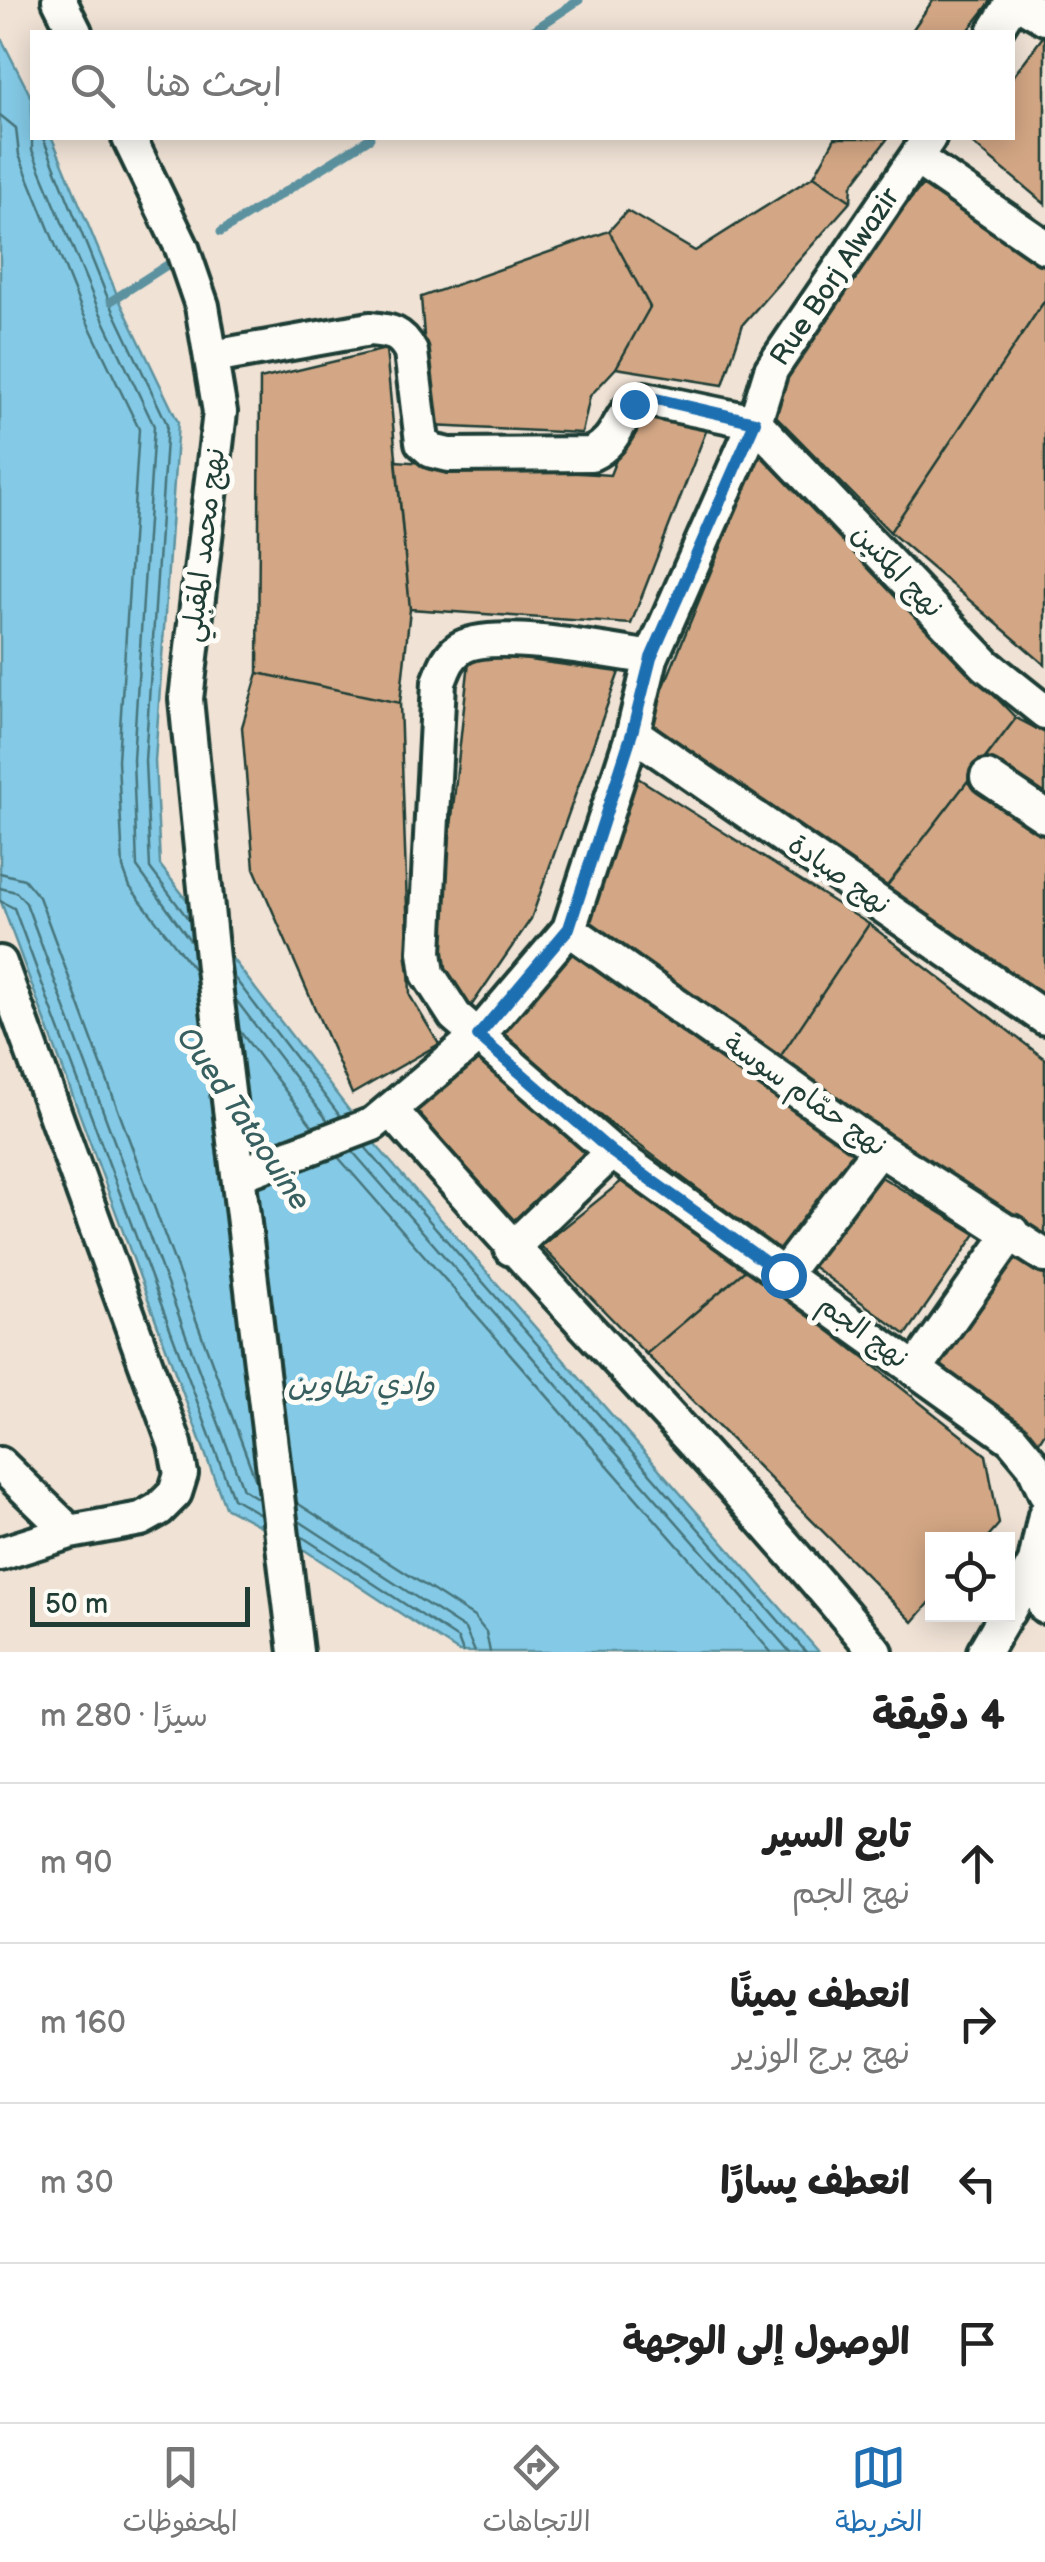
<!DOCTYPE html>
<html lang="ar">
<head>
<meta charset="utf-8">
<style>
  :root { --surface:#fff; --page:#f2f2f2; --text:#222; --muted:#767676; --line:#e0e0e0; --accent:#1f6fb2 }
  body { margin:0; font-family:"Balsamiq Sans","Playpen Sans Arabic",sans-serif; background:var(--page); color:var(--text); direction:rtl }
  .controls { position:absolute; right:30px; bottom:30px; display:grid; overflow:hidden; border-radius:0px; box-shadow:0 5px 25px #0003 }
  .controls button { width:90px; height:90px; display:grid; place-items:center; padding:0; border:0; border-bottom:2px solid var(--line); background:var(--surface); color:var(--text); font:50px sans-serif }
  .scale { position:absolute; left:30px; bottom:25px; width:220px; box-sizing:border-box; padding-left:10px; border:5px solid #1f3d34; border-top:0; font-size:28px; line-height:35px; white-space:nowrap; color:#1f3d34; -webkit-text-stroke:8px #fdfcf7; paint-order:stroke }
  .stop { position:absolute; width:30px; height:30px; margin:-22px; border:8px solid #1f6fb2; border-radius:50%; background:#fff }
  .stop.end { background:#1f6fb2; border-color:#fff; box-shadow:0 2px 10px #0008 }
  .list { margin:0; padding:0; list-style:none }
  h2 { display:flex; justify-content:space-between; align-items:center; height:130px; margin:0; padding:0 40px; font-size:42px }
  h2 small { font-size:32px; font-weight:400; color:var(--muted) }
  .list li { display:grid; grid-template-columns:65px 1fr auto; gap:30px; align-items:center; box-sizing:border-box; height:160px; padding:0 40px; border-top:2px solid var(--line) }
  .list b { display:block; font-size:38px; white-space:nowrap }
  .list p { margin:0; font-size:32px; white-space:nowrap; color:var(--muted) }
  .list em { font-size:32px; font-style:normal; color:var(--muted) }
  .icon { flex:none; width:55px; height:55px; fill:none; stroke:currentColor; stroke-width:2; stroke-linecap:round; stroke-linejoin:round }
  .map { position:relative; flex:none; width:1045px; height:1652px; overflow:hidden; direction:ltr }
  .search { position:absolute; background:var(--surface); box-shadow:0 5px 25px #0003; left:30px; right:30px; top:30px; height:110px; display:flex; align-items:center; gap:25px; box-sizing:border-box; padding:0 35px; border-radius:0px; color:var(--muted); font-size:38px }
  .sheet { height:770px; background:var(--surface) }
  nav { display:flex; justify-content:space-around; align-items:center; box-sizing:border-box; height:140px; border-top:2px solid var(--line); background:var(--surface); font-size:28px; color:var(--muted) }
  nav a { display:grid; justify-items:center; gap:5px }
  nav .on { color:var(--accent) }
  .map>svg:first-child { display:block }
  .water { fill:#84cae6; stroke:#5c929f; stroke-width:2.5 }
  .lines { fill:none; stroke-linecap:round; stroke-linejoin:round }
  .shore { stroke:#47757b; stroke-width:2.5 }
  .stream { stroke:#5c929f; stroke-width:9 }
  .building { fill:#d3a785; stroke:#1f3d34; stroke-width:2.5 }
  .street-casing { stroke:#1f3d34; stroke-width:40 }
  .street { stroke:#fdfcf7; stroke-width:32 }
  .route { stroke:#1f6fb2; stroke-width:12 }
  .labels { text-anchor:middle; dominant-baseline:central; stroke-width:10; stroke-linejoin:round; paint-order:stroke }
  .street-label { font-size:28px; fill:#1f3d34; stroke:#fdfcf7 }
  .water-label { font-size:30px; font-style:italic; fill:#386060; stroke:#fdfcf7 }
</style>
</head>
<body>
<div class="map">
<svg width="1045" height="1652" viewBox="0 0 1045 1652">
  <rect width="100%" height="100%" fill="#f0e2d5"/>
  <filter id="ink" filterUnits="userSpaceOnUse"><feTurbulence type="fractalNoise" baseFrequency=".01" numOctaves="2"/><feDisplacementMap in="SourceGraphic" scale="20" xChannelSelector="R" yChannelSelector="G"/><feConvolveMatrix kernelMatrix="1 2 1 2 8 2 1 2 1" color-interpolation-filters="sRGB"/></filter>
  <g filter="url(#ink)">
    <path class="water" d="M 0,36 L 32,99 L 32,138 L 52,138 L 118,297 L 178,422 L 155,761 L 160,865 L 375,1144 L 819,1652 L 459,1652 L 300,1547 L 225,1507 L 0,899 Z"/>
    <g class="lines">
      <path class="shore" d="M 0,115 L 16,128 L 19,155 L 83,313 L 139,429 L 118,760 L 123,868 L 130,887 L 195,971
        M 32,130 L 32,150 L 97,306 L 154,426 L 133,759 L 137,867 L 192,943
        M 43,138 L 109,301 L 167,424 L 145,761 L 150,868 L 189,920
        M 0,873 L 24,879 L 39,897 L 256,1481
        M 0,888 L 16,892 L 26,903 L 243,1489 L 259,1499
        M 0,901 L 14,908 L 233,1498 L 260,1514
        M 233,976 L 340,1116
        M 236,1000 L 328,1121
        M 239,1030 L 313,1127
        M 365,1147 L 806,1652
        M 353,1152 L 790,1652
        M 338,1157 L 771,1652
        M 297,1503 L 474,1617 L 486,1632 L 490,1652
        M 299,1521 L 465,1629 L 475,1652
        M 301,1536 L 458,1639 L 463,1652"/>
      <path class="stream" d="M 531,32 L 579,0
        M 221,232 L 370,138
        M 111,301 L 178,258"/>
    </g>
    <path class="building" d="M 933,0 L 992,0 L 967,32 L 911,32 Z
      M 1045,34 L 1045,204 L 967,139 L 1012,138 L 1012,78 Z
      M 835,138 L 888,138 L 852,185 L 851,201 L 814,176 Z
      M 814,176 L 851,201 L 743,324 L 723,385 L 616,368 L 650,307 L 609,231 L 627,211 L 695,251 Z
      M 929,177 L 1045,260 L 1045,300 L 890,532 L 765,405 L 813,318 Z
      M 609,231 L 650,307 L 616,368 L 590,396 L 582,433 L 431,426 L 421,297 Z
      M 1045,300 L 1045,665 L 890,532 Z
      M 386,349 L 410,609 L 400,703 L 258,673 L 260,379 Z
      M 637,407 L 710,421 L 631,624 L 410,609 L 396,461 L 610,475 Z
      M 759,454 L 1016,718 L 884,890 L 648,725 Z
      M 470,652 L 619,672 L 531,919 L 465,1015 L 436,965 Z
      M 258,673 L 400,703 L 410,996 L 439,1044 L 352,1094 L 254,868 L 242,727 Z
      M 1016,718 L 1045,733 L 1045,802 L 982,763 Z
      M 630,773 L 869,924 L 776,1063 L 577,918 Z
      M 967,782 L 1045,836 L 1045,1000 L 884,890 Z
      M 869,924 L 1045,1059 L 1045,1239 L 776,1063 Z
      M 570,932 L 863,1151 L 784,1254 L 493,1035 Z
      M 476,1058 L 590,1156 L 517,1226 L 415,1109 Z
      M 878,1175 L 976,1234 L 906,1335 L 804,1260 Z
      M 623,1180 L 749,1267 L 646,1354 L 541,1246 Z
      M 1016,1250 L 1045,1274 L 1045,1432 L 1038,1443 L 936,1361 Z
      M 749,1267 L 986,1455 L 999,1524 L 985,1540 L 932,1540 L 932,1600 L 913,1622 L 646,1354 Z"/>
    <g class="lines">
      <g class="street-casing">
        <path id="street" d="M 59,0 L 75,32
          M 1014,0 L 1045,18
          M 994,32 L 1014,0
          M 129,138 L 182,248 L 202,306 L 220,412 L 186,699 L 213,968 L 296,1652
          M 916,158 L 1045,247
          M 213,357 L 370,329 C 391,331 401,332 411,352 L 422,442 L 432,451 L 449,455 L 591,454 C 623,439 616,410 645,399 L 755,422
          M 755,422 L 986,665 L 1045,712
          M 651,658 C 613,652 489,627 459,649 C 447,658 444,670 439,682 L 425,952 L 428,974 L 455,1016 L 612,1152 L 1012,1439 L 1032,1463 L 1045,1492
          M 633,733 L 1045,1018
          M 987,777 L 1045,816
          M 569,929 L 879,1149 L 1045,1256
          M 0,963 L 175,1444 L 181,1474 L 175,1493 L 159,1509 L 141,1519 L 70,1532 L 0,1554
          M 392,1111 C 550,1294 722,1465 876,1652
          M 241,1174 L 373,1124 L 478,1036 L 569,929 L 633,733 L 651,658 L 755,422 L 771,370 L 929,138
          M 511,1249 L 612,1152
          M 783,1275 L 879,1149
          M 915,1370 L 1012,1232
          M 0,1464 L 70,1532
          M 1035,1562 L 1045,1607
          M 1008,1612 L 1035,1562 L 1045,1515
          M 984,1652 L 1006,1614"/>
      </g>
      <use href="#street" class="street"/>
    </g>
  </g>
  <g class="lines" filter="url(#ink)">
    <path class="route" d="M 634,404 L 656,399 L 755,422 L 651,658 L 632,733 L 569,928 L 478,1036 L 612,1152 L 783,1275"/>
  </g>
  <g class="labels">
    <g class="street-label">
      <text transform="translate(835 277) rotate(-56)">Rue Borj Alwazir</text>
      <text transform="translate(204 545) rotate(-83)">نهج محمد المقبلي</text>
      <text transform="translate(897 571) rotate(46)">نهج المكنين</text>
      <text transform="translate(839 875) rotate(35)">نهج صيادة</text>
      <text transform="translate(805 1095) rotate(35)">نهج حمّام سوسة</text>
      <text transform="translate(863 1332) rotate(36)">نهج الجم</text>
    </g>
    <g class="water-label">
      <text transform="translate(243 1119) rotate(56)">Oued Tataouine</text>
      <text x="361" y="1385">وادي تطاوين</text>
    </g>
  </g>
</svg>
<div class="controls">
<button><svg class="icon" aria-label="locate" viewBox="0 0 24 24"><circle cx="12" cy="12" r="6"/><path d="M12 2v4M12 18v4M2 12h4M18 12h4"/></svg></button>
</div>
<div class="scale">50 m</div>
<div class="stop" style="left:783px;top:1275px"></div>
<div class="stop end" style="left:634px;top:404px"></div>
<div class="search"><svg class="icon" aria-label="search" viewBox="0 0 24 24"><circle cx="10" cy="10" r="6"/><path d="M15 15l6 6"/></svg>ابحث هنا</div>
</div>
<section class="sheet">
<h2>4 دقيقة<small>سيرًا · 280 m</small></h2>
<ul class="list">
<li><svg class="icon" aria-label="ahead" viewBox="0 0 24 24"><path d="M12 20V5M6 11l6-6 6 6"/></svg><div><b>تابع السير</b><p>نهج الجم</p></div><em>90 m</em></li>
<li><svg class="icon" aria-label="right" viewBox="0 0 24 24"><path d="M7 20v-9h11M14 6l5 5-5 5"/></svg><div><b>انعطف يمينًا</b><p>نهج برج الوزير</p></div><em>160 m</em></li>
<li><svg class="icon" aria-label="left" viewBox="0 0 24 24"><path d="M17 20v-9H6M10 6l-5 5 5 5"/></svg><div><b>انعطف يسارًا</b></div><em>30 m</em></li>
<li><svg class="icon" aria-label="arrive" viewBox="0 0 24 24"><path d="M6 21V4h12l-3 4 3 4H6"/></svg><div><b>الوصول إلى الوجهة</b></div></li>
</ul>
</section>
<nav>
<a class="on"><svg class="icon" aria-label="map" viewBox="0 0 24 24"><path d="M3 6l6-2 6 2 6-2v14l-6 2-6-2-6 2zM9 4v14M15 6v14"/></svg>الخريطة</a>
<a><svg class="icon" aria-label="directions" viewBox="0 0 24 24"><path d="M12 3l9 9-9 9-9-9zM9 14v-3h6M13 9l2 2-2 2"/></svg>الاتجاهات</a>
<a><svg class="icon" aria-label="saved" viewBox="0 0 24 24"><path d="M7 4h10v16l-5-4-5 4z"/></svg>المحفوظات</a>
</nav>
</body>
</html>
